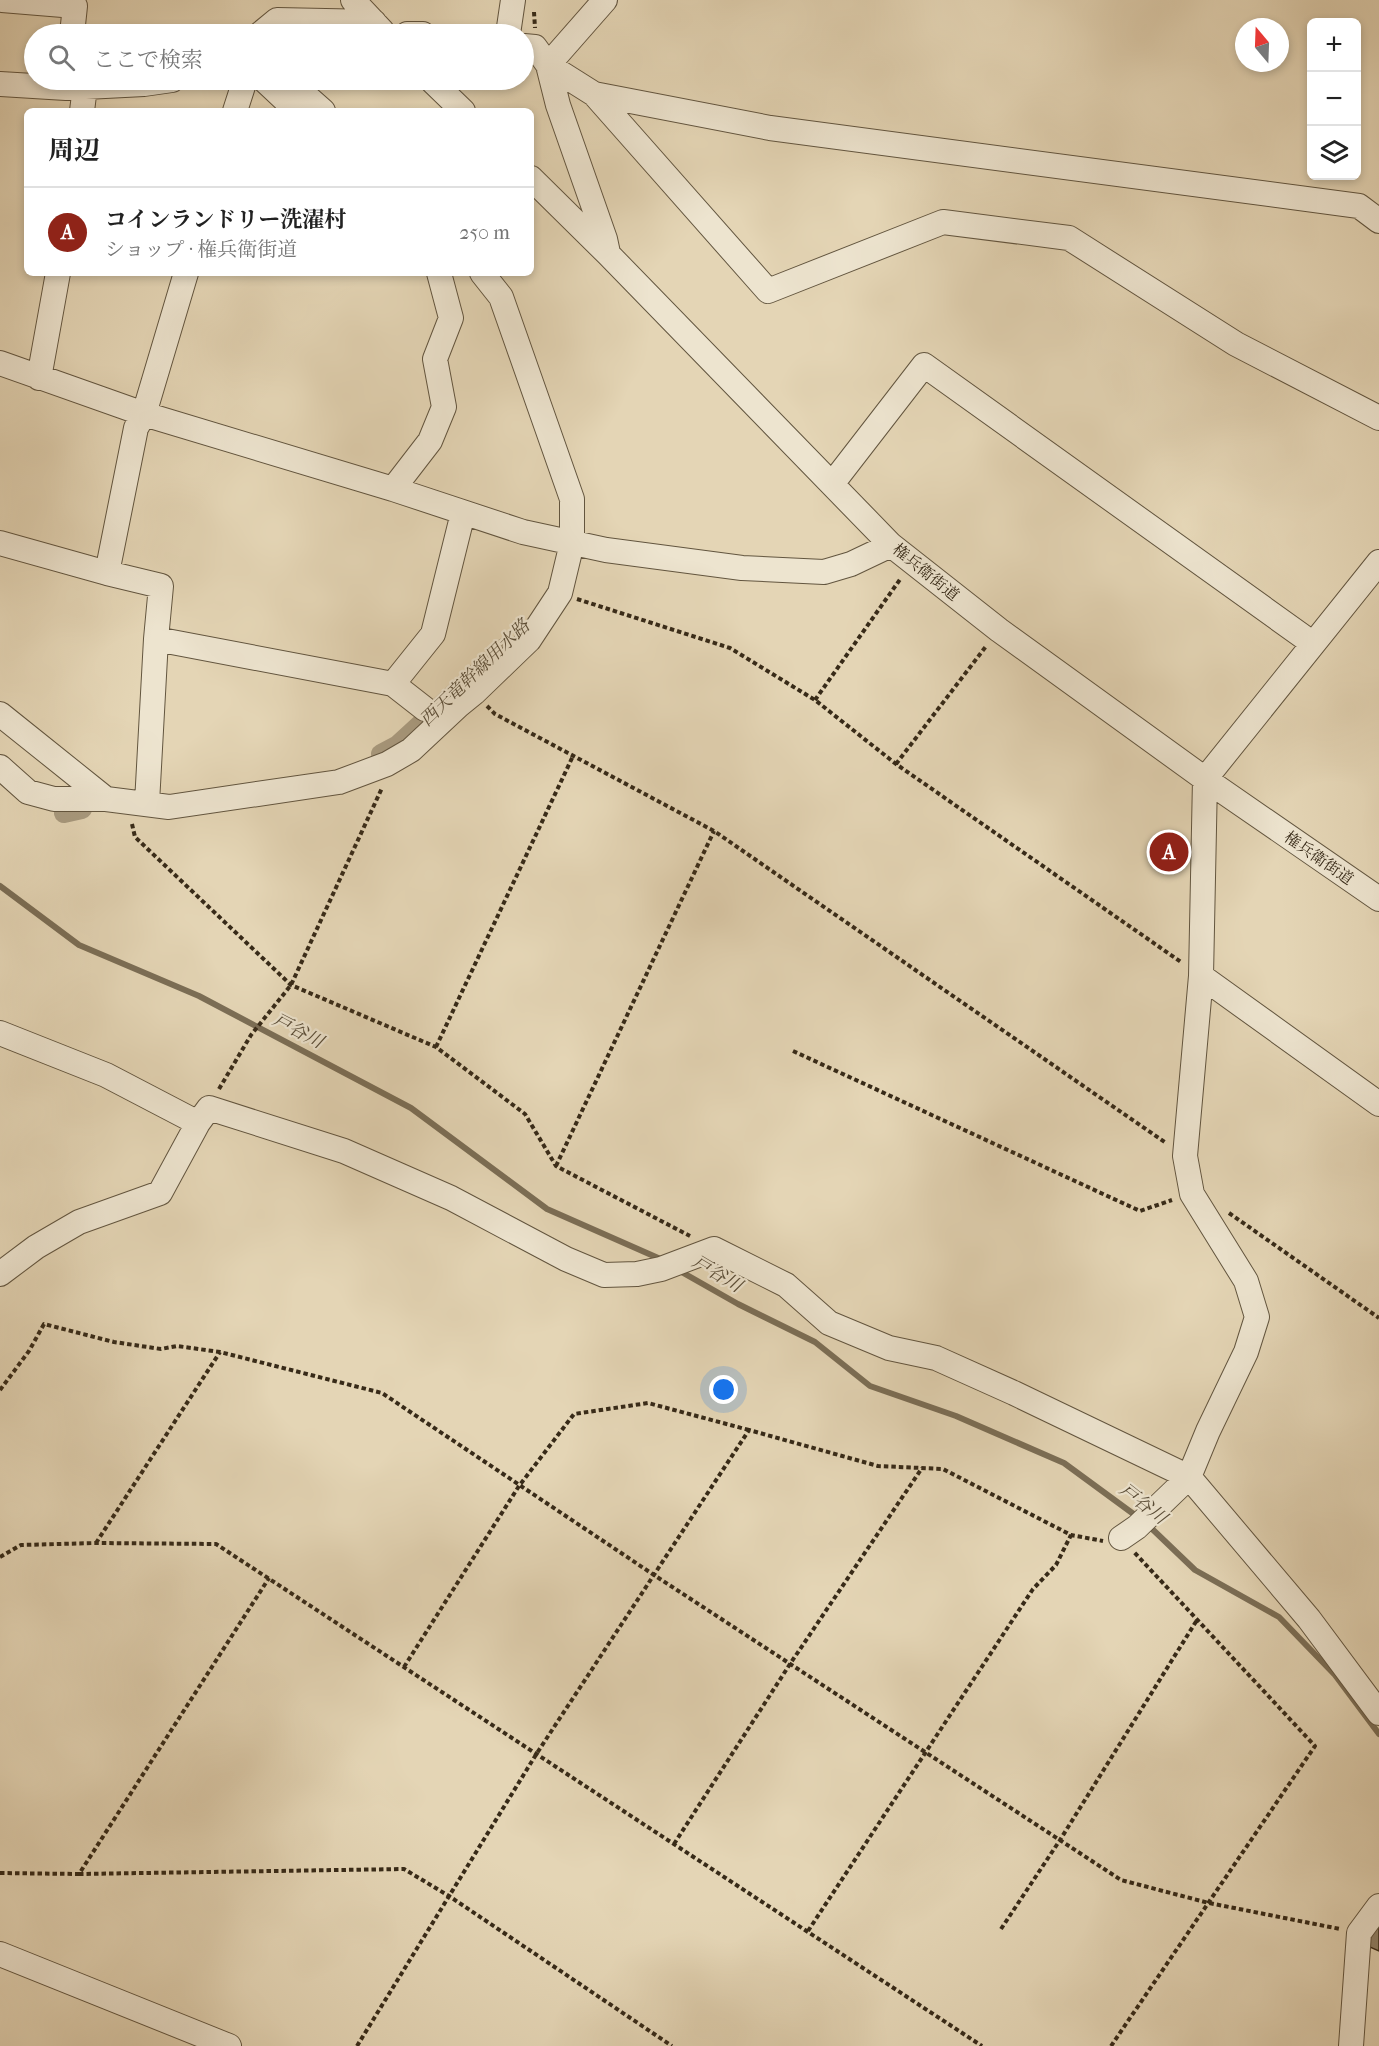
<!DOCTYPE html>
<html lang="ja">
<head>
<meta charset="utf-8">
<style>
  :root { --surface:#fff; --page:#f2f2f2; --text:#222; --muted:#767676; --line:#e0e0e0; --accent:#8f2418 }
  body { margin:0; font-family:"IM FELL French Canon","Noto Serif JP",serif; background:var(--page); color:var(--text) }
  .controls { position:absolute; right:18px; top:18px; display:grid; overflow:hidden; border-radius:9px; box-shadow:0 3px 9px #0003 }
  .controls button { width:54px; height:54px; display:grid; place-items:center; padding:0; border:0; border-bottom:2px solid var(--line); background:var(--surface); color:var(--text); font:30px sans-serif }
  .compass { position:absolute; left:1235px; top:18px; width:54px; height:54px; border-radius:50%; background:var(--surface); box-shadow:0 3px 9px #0003; rotate:341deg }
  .you { position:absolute; left:724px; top:1390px; width:21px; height:21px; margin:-15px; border:4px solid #fff; border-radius:50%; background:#1a73e8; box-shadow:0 0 0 9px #1a73e833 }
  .badge { display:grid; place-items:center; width:39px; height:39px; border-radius:50%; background:var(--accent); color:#fff; font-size:20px; font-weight:700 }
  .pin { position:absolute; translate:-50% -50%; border:3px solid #fff; box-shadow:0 2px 6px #0006 }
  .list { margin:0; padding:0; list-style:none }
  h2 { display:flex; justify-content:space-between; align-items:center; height:78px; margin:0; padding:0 24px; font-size:26px }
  h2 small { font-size:20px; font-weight:400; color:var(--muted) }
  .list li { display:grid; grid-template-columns:39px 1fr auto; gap:18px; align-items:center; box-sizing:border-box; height:90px; padding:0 24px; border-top:2px solid var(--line) }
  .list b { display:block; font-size:22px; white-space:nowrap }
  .list p { margin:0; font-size:20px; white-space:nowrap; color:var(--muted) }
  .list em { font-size:20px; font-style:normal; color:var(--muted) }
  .icon { flex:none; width:33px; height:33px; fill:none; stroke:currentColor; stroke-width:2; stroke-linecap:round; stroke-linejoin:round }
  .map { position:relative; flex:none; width:1379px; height:2046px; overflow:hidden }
  .search { position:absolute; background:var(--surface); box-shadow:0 3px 9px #0003; left:24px; top:24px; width:510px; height:66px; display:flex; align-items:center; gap:15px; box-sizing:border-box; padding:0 21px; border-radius:33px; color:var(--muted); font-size:22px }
  .panel { position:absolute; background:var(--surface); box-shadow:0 3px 9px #0003; left:24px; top:108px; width:510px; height:168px; border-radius:9px }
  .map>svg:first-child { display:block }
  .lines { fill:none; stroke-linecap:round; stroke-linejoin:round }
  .stream { stroke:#7b6e56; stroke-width:6 }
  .canal { stroke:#a99b80; stroke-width:20 }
  .building { fill:#91836a; stroke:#372a18; stroke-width:1.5 }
  .minor-casing { stroke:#62553f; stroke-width:26 }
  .path { stroke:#372a18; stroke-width:4; stroke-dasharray:4.5 3; stroke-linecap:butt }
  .minor { stroke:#ede4cf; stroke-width:24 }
  .labels { text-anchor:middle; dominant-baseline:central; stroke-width:4.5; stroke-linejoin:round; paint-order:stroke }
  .street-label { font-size:16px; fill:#372a18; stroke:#ede4cf }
  .water-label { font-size:18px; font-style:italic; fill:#594c37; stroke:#ede4cf }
</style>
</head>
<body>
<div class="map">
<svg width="1379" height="2046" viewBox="0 0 1379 2046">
  <rect width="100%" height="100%" fill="#e4d5b5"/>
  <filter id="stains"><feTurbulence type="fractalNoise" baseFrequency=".00333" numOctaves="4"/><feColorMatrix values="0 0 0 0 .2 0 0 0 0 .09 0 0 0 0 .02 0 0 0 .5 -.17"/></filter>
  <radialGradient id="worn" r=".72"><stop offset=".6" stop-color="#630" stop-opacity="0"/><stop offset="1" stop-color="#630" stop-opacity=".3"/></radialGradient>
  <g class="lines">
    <path class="stream" d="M 0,886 L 79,945 L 199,996 L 411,1108 L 547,1209 L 665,1261
      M 678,1270 L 738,1304 L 815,1342 L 870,1386 L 956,1416 L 1064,1463 L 1139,1518
      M 1147,1524 L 1195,1570 L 1279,1617 L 1335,1675 L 1379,1734"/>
    <path class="canal" d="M 381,754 L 398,745 L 504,648
      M 64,813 L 82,809"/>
  </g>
  <path class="building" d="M 1379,1919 L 1379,1951 L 1363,1944 Z"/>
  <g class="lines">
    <g class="minor-casing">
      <path id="minor" d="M 2,0 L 75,6 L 72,34
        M 353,0 L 382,31
        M 260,34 L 277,20 L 374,22
        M 407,34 L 423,34
        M 508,34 L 513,0
        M 524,46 L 535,47 L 548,65 L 558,105 L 605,239 L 608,253
        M 548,65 L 594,94 L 770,128 L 1359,206 L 1379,221
        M 548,65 L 605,0
        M 264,80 L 297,111
        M 288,80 L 323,111
        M 431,80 L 463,111
        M 0,84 L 66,88 L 144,84 L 172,80
        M 594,94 L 768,291 L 943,222 L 1069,238 L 1236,344 L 1379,418
        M 82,111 L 85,87
        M 235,111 L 245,80
        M 531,178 L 608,254 L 891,545 L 999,630 L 1205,779 L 1379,899
        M 0,363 L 144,414 L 393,489 L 523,532 L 606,550 L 742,568 L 824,572 L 851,564 L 891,545
        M 39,378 L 58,273
        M 832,484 L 924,365 L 1312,643
        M 393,489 L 430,441 L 444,407 L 435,359 L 451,318 L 439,273
        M 0,543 L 107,573
        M 156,639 L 393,684 L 425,709
        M 393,684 L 433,634 L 463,513
        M 0,714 L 106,799
        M 0,767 L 28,792 L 54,799 L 106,799 L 169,807 L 339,782 L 387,764 L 411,750 L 458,706 L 474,693 L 529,640 L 560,593 L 572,543 L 572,499 L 501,297 L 482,273
        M 147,803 L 156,639 L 161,586 L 107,573 L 136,428 L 144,414 L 186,273
        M 1201,976 L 1379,1104
        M 0,1033 L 106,1075 L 198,1123
        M 0,1274 L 36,1247 L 79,1222 L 160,1193 L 198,1123 L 209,1108 L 344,1151 L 451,1198 L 566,1259 L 604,1275 L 637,1274 L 661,1269 L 714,1249 L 786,1285 L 829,1323 L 889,1348 L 936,1358 L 1014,1393 L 1189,1477 L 1309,1619 L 1379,1713
        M 1121,1538 L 1137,1527 L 1189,1477 L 1208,1431 L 1246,1352 L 1257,1317 L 1246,1281 L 1192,1194 L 1185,1156 L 1201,976 L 1205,779 L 1379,562
        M 0,1954 L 229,2046
        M 1351,2046 L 1359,1933 L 1379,1906"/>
    </g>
    <path class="path" d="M 534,12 L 535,28
      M 577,599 L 730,648 L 815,700 L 896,764 L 1181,962
      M 815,700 L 901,578
      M 487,706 L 495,714 L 714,831 L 1166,1143
      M 896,764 L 987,645
      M 132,824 L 135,837 L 291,985 L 436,1047 L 525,1114 L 556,1166 L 690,1236
      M 436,1047 L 573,756
      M 793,1051 L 1140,1211 L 1172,1200
      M 219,1089 L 251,1035 L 291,985 L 382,788
      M 556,1166 L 714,831
      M 1229,1213 L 1379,1318
      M 0,1390 L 29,1351 L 44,1324 L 114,1342 L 161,1349 L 177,1346 L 220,1352 L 382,1393 L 654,1575 L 1121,1880 L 1209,1903 L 1340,1929
      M 96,1543 L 220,1352
      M 0,1557 L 21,1545 L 96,1543 L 216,1544 L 982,2046
      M 404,1667 L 519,1486 L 574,1414 L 648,1403 L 749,1430
      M 674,1844 L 790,1664 L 922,1468
      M 0,1873 L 79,1874 L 269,1578
      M 79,1874 L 404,1869 L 449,1896 L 672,2046
      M 1001,1929 L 1060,1840 L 1197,1620
      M 808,1931 L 1033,1589 L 1056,1565 L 1071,1535
      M 357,2046 L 537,1753 L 749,1430 L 878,1466 L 943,1469 L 1071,1535 L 1103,1541
      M 1111,2046 L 1315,1746 L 1134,1552"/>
    <use href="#minor" class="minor"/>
  </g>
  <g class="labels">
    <g class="street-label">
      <text transform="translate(926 572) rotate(39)">権兵衛街道</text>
      <text transform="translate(1319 858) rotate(35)">権兵衛街道</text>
    </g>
    <g class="water-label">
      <text transform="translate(475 673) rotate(-44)">西天竜幹線用水路</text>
      <text transform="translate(298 1031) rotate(28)">戸谷川</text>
      <text transform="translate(717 1274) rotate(31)">戸谷川</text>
      <text transform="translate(1143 1504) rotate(38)">戸谷川</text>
    </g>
  </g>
  <rect width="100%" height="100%" filter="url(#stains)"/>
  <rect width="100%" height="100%" fill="url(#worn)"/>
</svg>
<div class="controls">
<button>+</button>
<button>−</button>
<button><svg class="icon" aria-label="layers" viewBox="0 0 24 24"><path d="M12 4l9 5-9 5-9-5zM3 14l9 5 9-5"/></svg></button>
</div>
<svg class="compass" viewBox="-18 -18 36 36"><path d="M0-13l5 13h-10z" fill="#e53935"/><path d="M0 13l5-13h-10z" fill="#767676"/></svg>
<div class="you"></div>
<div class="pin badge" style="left:1169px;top:852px">A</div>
<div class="search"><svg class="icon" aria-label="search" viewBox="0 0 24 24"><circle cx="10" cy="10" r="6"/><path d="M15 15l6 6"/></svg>ここで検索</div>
<section class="panel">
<h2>周辺<small></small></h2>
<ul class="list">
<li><span class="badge">A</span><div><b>コインランドリー洗濯村</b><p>ショップ · 権兵衛街道</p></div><em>250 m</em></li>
</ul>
</section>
</div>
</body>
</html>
